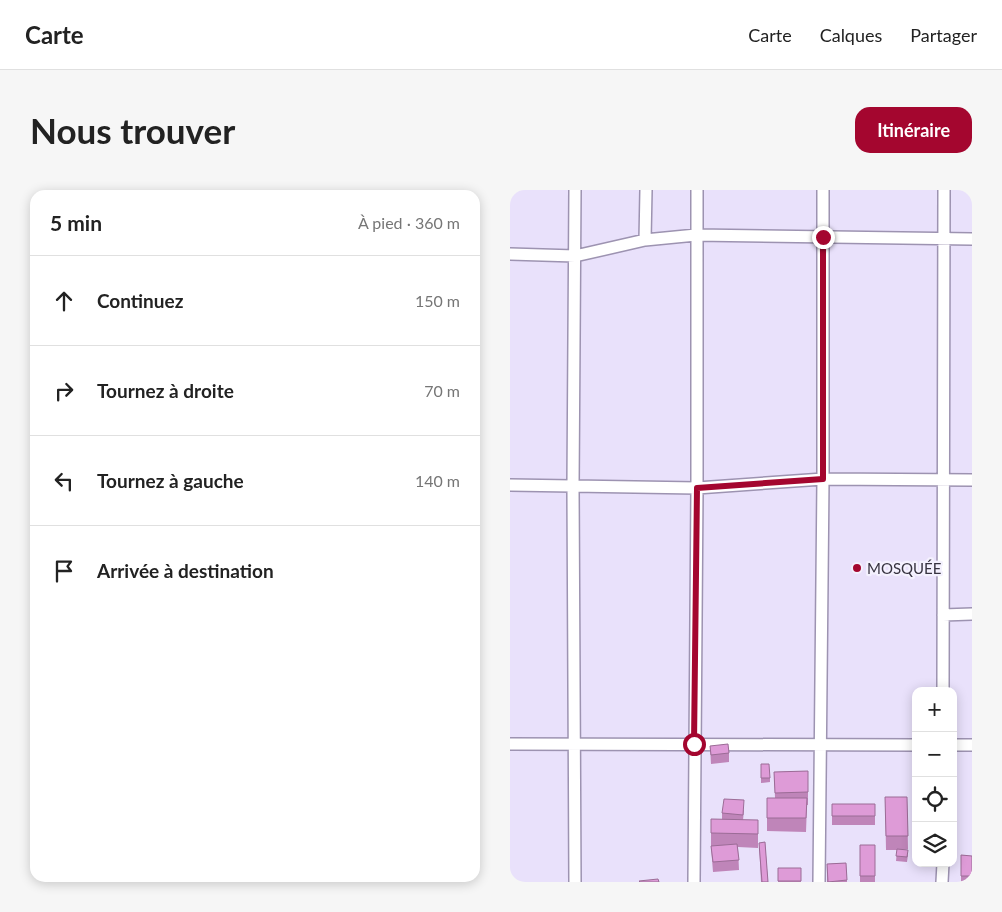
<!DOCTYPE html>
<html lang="fr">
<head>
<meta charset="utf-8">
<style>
  :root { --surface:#fff; --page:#f6f6f6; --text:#222; --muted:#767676; --line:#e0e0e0; --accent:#a4062f }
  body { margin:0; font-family:Lato,sans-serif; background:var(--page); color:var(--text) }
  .controls { position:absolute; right:15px; bottom:15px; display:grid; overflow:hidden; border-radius:10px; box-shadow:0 2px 12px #0003 }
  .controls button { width:45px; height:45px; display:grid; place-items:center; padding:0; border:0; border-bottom:1px solid var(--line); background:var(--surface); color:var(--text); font:25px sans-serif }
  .stop { position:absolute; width:15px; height:15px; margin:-11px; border:4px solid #a4062f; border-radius:50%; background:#fff }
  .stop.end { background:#a4062f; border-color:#fff; box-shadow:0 1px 5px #0008 }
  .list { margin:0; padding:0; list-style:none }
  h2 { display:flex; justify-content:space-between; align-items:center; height:65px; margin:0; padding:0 20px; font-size:21px }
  h2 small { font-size:16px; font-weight:400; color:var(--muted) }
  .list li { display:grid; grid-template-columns:32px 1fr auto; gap:15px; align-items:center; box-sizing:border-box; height:90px; padding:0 20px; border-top:1px solid var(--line) }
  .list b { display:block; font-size:19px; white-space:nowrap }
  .list em { font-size:16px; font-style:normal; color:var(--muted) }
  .icon { flex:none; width:28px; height:28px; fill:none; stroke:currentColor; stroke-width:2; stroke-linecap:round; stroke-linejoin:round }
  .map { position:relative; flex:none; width:462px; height:692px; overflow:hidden; border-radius:15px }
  header { display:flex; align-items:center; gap:30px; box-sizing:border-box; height:70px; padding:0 25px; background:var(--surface); border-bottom:1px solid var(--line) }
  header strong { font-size:24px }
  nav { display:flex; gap:28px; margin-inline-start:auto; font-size:18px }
  .intro { display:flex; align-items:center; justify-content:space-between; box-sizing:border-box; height:120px; padding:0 30px }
  h1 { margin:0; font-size:35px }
  .button { padding:12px 22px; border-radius:15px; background:var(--accent); color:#fff; font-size:18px; font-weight:700 }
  main { display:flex; gap:30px; padding:0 30px }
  aside { flex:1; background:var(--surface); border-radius:15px; box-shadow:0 2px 12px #0003 }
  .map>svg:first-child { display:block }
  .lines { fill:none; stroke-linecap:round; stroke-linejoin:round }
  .minor-casing { stroke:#9d93b1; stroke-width:14 }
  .minor { stroke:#fff; stroke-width:11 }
  .wall { fill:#bf85b9 }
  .building { fill:#de9bd7; stroke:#9b6c96 }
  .route { stroke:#a4062f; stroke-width:6 }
  .poi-dot { fill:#a4062f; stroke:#f4f1fe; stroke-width:2 }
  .labels { text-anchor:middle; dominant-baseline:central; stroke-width:4.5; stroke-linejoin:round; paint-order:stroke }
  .poi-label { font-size:15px; fill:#373340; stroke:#f4f1fe; text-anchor:start }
</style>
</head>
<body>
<header>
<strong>Carte</strong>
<nav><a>Carte</a><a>Calques</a><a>Partager</a></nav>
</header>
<div class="intro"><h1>Nous trouver</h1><a class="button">Itinéraire</a></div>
<main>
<aside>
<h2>5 min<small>À pied · 360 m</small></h2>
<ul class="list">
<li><svg class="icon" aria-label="ahead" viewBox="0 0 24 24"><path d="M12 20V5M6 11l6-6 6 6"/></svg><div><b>Continuez</b></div><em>150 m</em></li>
<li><svg class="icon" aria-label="right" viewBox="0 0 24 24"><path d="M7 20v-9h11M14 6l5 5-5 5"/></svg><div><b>Tournez à droite</b></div><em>70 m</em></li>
<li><svg class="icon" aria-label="left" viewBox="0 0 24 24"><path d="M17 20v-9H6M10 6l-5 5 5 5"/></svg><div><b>Tournez à gauche</b></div><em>140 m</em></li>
<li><svg class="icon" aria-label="arrive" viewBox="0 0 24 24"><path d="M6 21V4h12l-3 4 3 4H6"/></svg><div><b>Arrivée à destination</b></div></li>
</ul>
</aside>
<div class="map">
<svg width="462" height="692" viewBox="0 0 462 692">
  <rect width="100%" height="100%" fill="#e9e1fb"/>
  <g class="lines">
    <g class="minor-casing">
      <path id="minor" d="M 135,50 L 136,0
        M 0,64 L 65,66 L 135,50 L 186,45 L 462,49
        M 0,295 L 187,298 L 313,289 L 462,290
        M 433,425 L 462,424
        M 433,501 L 434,0
        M 0,554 L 406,555
        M 443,555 L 462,555
        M 65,692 L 63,297 L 65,0
        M 184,692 L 187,298 L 187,0
        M 309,692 L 313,289 L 313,0
        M 432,692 L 433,673"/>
    </g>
    <use href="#minor" class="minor"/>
  </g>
  <path class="wall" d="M 200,556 L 219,563 L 219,572 L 201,574 Z
    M 251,574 L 260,588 L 260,592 L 251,593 Z
    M 298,581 L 298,615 L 297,615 L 296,642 L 257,641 L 257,608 L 265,608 L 264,582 Z
    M 375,607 L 397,607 L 398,659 L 393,660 L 398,665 L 397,672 L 386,671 L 387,660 L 376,660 Z
    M 322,614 L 365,614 L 365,635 L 322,635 Z
    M 234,620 L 233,630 L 248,630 L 248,658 L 228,657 L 229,680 L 203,682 L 201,657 L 201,629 L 212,630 L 212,623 Z
    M 255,652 L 258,692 L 251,692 L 249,653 Z
    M 350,655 L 365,655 L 365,692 L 350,692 Z
    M 451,665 L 462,666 L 462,692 L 451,692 Z
    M 336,673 L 337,692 L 317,692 L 317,674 Z
    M 268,678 L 291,691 L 291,692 L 268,692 Z"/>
  <path class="building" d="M 218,554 L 219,563 L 201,565 L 200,556 Z
    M 251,574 L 259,574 L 260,588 L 251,588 Z
    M 298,581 L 298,602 L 265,603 L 264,582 Z
    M 375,607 L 397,607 L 398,646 L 376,646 Z
    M 257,608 L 297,608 L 296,628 L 257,628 Z
    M 214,609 L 234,610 L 233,625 L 212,623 Z
    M 322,614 L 365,614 L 365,626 L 322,626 Z
    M 201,629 L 248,630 L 248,644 L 201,643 Z
    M 255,652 L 258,692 L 252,692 L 249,653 Z
    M 227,654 L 229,670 L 203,672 L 201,656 Z
    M 350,655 L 365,655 L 365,686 L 350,686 Z
    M 387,659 L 398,660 L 397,667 L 386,666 Z
    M 451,665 L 462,666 L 462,686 L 451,686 Z
    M 336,673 L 337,690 L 318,692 L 317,674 Z
    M 268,678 L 291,678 L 291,691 L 268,691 Z
    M 148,689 L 149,692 L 130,692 L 129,691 Z"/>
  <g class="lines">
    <path class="route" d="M 184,554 L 187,298 L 313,289 L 313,47"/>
  </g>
  <circle class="poi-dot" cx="347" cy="378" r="5"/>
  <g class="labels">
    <g class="poi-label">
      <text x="357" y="378">MOSQUÉE</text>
    </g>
  </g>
</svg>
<div class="controls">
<button>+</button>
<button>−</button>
<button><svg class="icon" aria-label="locate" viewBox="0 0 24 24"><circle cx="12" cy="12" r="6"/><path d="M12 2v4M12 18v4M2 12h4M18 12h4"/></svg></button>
<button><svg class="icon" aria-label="layers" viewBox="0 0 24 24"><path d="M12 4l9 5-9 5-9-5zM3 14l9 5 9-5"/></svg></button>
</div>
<div class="stop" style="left:184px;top:554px"></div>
<div class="stop end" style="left:313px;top:47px"></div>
</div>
</main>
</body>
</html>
